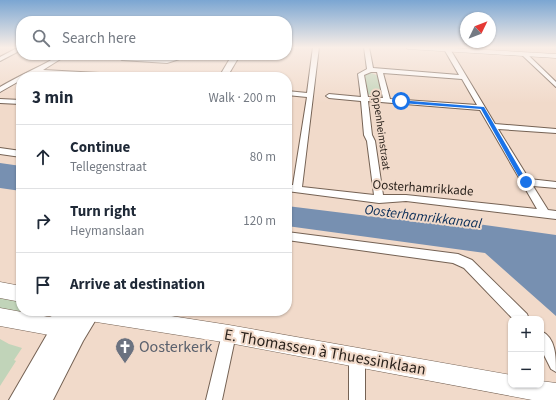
<!DOCTYPE html>
<html lang="en">
<head>
<meta charset="utf-8">
<style>
  :root { --surface:#fff; --page:#f2f2f3; --text:#1f2937; --muted:#747a83; --line:#e0e1e3 }
  body { margin:0; font-family:"Source Sans 3",sans-serif; background:var(--page); color:var(--text) }
  .controls { position:absolute; right:12px; bottom:12px; display:grid; overflow:hidden; border-radius:8px; box-shadow:0 1px 3px #0004 }
  .controls button { width:36px; height:36px; display:grid; place-items:center; padding:0; border:0; border-bottom:1px solid var(--line); background:var(--surface); color:var(--text); font:20px sans-serif }
  .compass { position:absolute; left:460px; top:12px; width:36px; height:36px; border-radius:50%; background:var(--surface); box-shadow:0 1px 3px #0004; rotate:47deg }
  .stop { position:absolute; width:12px; height:12px; margin:-9px; border:3px solid #1a73e8; border-radius:50%; background:#fff }
  .stop.end { background:#1a73e8; border-color:#fff; box-shadow:0 1px 4px #0008 }
  .list { margin:0; padding:0; list-style:none }
  h2 { display:flex; justify-content:space-between; align-items:center; height:52px; margin:0; padding:0 16px; font-size:17px }
  h2 small { font-size:13px; font-weight:400; color:var(--muted) }
  .list li { display:grid; grid-template-columns:26px 1fr auto; gap:12px; align-items:center; box-sizing:border-box; height:64px; padding:0 16px; border-top:1px solid var(--line) }
  .list b { display:block; font-size:15px; white-space:nowrap }
  .list p { margin:0; font-size:13px; white-space:nowrap; color:var(--muted) }
  .list em { font-size:13px; font-style:normal; color:var(--muted) }
  .icon { flex:none; width:22px; height:22px; fill:none; stroke:currentColor; stroke-width:2; stroke-linecap:round; stroke-linejoin:round }
  .map { position:relative; flex:none; width:556px; height:400px; overflow:hidden }
  .search { position:absolute; background:var(--surface); box-shadow:0 1px 3px #0004; left:16px; top:16px; width:276px; height:44px; display:flex; align-items:center; gap:10px; box-sizing:border-box; padding:0 14px; border-radius:16px; color:var(--muted); font-size:15px }
  .panel { position:absolute; background:var(--surface); box-shadow:0 1px 3px #0004; left:16px; top:72px; width:276px; height:244px; border-radius:16px }
  .map>svg:first-child { display:block }
  .green { fill:#c1d4b9 }
  .water { fill:#7790b1 }
  .lines { fill:none; stroke-linecap:round; stroke-linejoin:round }
  .minor-casing { stroke:#756254; stroke-width:2 }
  .tertiary-casing { stroke:#756254; stroke-width:1 }
  .secondary-casing { stroke:#756254; stroke-width:2 }
  .minor { fill:#fff; fill-rule:evenodd }
  .tertiary { fill:#fff; fill-rule:evenodd }
  .secondary { fill:#fff; fill-rule:evenodd }
  .route { fill:#1a73e8 }
  .labels { text-anchor:middle; dominant-baseline:central; stroke-width:4; stroke-linejoin:round; paint-order:stroke }
  .far-street-label { font-size:11px; fill:#271f19; stroke:#f1daca }
  .street-label { font-size:13px; fill:#271f19; stroke:#f1daca }
  .water-label { font-size:14px; font-style:italic; fill:#082c57; stroke:#f1daca }
  .near-worship-label { font-size:16px; fill:#5b616d; stroke:#f1daca; text-anchor:start }
  .near-street-label { font-size:16px; fill:#271f19; stroke:#f1daca }
</style>
</head>
<body>
<div class="map">
<svg width="556" height="400" viewBox="0 0 556 400">
  <rect width="100%" height="100%" fill="#f1daca"/>
  <path class="green" d="M 369,72 L 379,76 L 383,95 L 375,97 L 368,94 L 364,75 Z
    M 0,295 L 21,299 L 21,311 L 44,311 L 40,319 L 0,312 Z
    M 0,339 L 9,344 L 22,348 L 14,360 L 16,361 L 0,386 Z"/>
  <path class="water" d="M 0,163 L 21,166 L 21,191 L 0,188 Z
    M 287,206 L 376,217 L 463,222 L 556,235 L 556,316 L 485,253 L 287,226 Z"/>
  <g class="lines">
    <g class="minor-casing">
      <path id="minor" d="M 19,47 L 21,47 L 21,50 L 0,61 L 0,57 Z
        M 313,47 L 319,47 L 302,187 L 374,195 L 367,141 L 364,135 L 361,101 L 329,98 L 326,96 L 329,94 L 361,97 L 358,74 L 367,69 L 364,47 L 369,47 L 373,68 L 459,75 L 444,49 L 447,47 L 450,49 L 495,124 L 556,129 L 556,133 L 498,129 L 529,179 L 556,182 L 556,188 L 533,186 L 548,210 L 556,211 L 556,219 L 406,201 L 379,203 L 287,191 L 287,185 L 293,185 L 307,97 L 287,95 L 287,91 L 307,93 ZM 371,72 L 377,72 L 383,98 L 368,97 L 364,75 ZM 383,73 L 462,79 L 477,105 L 390,99 ZM 368,101 L 480,110 L 537,209 L 406,195 L 383,195 L 375,141 L 372,135 Z
        M 522,53 L 526,53 L 556,82 L 556,87 L 522,55 Z
        M 60,55 L 67,55 L 43,70 L 137,75 L 140,77 L 107,77 L 38,73 L 27,77 L 21,77 L 21,80 L 0,92 L 0,87 C 20,75 40,67 60,55 Z
        M 115,55 L 167,59 L 183,55 L 192,55 L 167,63 L 122,60 Z
        M 0,99 L 21,100 L 21,104 L 0,103 Z
        M 0,148 L 21,151 L 21,157 L 0,154 Z
        M 287,232 L 458,254 L 472,260 L 527,314 L 529,319 L 513,319 L 464,268 L 453,263 L 287,240 Z
        M 229,327 L 234,329 L 236,334 L 222,400 L 206,400 L 222,334 L 224,329 Z
        M 541,331 C 556,338 556,356 556,372 L 551,369 L 541,349 Z
        M 357,350 L 362,353 L 365,358 L 365,400 L 349,400 L 349,358 L 352,353 Z"/>
    </g>
    <g class="tertiary-casing">
      <path id="tertiary" d="M 405,47 L 437,47 L 556,54 L 556,58 L 408,49 Z
        M 0,282 L 21,286 L 21,302 L 0,298 Z
        M 0,308 L 49,317 L 67,311 L 139,311 L 229,325 L 511,375 L 511,385 L 541,385 L 541,381 L 556,383 L 556,400 L 532,400 L 229,343 L 90,321 L 49,335 L 0,326 Z"/>
    </g>
    <g class="secondary-casing">
      <path id="secondary" d="M 232,55 L 240,55 L 227,77 L 219,77 Z
        M 65,311 L 101,311 L 83,341 L 53,400 L 9,400 L 49,331 Z"/>
    </g>
    <use href="#minor" class="minor"/>
    <use href="#tertiary" class="tertiary"/>
    <use href="#secondary" class="secondary"/>
  </g>
  <linearGradient id="sky" x2="0" y2="1"><stop stop-color="#7ba6d2"/><stop offset="0.46" stop-color="#f9eee7"/><stop offset="1" stop-color="#f9eee7" stop-opacity="0"/></linearGradient>
  <rect width="556" height="103" fill="url(#sky)"/>
  <path class="route" d="M 399,100 L 484,107 L 524,176 L 529,182 L 529,184 L 524,184 L 520,179 L 481,109 L 401,103 Z"/>
  <defs>
    <g id="church-pin" transform="scale(1)"><path d="M0 17L-7.5 6A9.5 9.5 0 1 1 7.5 6Z" fill="#6b7280" stroke="#f1daca"/><path d="M-1.2-6h2.4v3.5h3.3v2.4h-3.3V6h-2.4V-.1h-3.3v-2.4h3.3Z" fill="#fff"/></g>
  </defs>
  <g fill-rule="evenodd">
    <use href="#church-pin" x="125" y="347"/>
  </g>
  <g class="labels">
    <g class="far-street-label">
      <text transform="translate(381 130) rotate(82)">Oppenheimstraat</text>
    </g>
    <g class="street-label">
      <text transform="translate(423 188) rotate(4)">Oosterhamrikkade</text>
    </g>
    <g class="water-label">
      <text transform="translate(423 217) rotate(7)">Oosterhamrikkanaal</text>
    </g>
    <g class="near-worship-label">
      <text x="139" y="347">Oosterkerk</text>
    </g>
    <g class="near-street-label">
      <text transform="translate(325 352) rotate(10)">E. Thomassen à Thuessinklaan</text>
    </g>
  </g>
</svg>
<div class="controls">
<button>+</button>
<button>−</button>
</div>
<svg class="compass" viewBox="-18 -18 36 36"><path d="M0-13l5 13h-10z" fill="#e53935"/><path d="M0 13l5-13h-10z" fill="#747a83"/></svg>
<div class="stop" style="left:401px;top:101px"></div>
<div class="stop end" style="left:526px;top:182px"></div>
<div class="search"><svg class="icon" aria-label="search" viewBox="0 0 24 24"><circle cx="10" cy="10" r="6"/><path d="M15 15l6 6"/></svg>Search here</div>
<section class="panel">
<h2>3 min<small>Walk · 200 m</small></h2>
<ul class="list">
<li><svg class="icon" aria-label="ahead" viewBox="0 0 24 24"><path d="M12 20V5M6 11l6-6 6 6"/></svg><div><b>Continue</b><p>Tellegenstraat</p></div><em>80 m</em></li>
<li><svg class="icon" aria-label="right" viewBox="0 0 24 24"><path d="M7 20v-9h11M14 6l5 5-5 5"/></svg><div><b>Turn right</b><p>Heymanslaan</p></div><em>120 m</em></li>
<li><svg class="icon" aria-label="arrive" viewBox="0 0 24 24"><path d="M6 21V4h12l-3 4 3 4H6"/></svg><div><b>Arrive at destination</b></div></li>
</ul>
</section>
</div>
</body>
</html>
